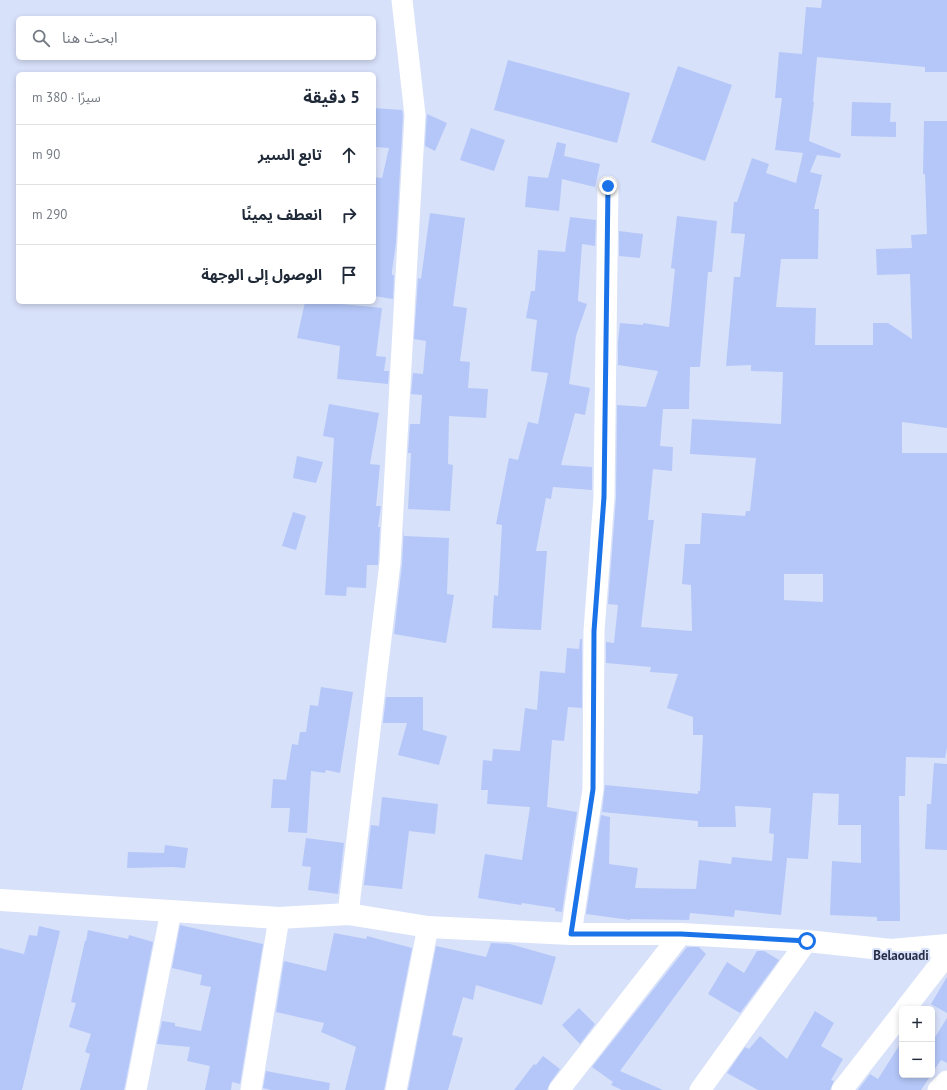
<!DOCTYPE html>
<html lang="ar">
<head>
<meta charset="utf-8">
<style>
  :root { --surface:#fff; --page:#f2f2f3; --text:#1f2937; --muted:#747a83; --line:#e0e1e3 }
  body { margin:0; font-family:"PT Sans","Noto Sans Arabic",sans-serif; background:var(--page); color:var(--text); direction:rtl }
  .controls { position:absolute; right:12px; bottom:12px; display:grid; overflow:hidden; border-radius:6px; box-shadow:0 2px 6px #0003 }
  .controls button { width:36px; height:36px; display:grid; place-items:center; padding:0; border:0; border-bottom:1px solid var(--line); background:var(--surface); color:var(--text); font:20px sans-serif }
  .stop { position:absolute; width:12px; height:12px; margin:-9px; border:3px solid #1a73e8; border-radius:50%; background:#fff }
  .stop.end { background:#1a73e8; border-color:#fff; box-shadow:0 1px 4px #0008 }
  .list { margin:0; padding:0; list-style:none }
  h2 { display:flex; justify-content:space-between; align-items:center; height:52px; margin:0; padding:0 16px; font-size:17px }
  h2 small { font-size:13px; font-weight:400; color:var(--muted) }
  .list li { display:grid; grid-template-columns:26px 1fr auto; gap:12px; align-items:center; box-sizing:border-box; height:60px; padding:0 16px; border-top:1px solid var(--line) }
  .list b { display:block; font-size:15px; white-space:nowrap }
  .list em { font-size:13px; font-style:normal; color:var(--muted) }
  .icon { flex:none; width:22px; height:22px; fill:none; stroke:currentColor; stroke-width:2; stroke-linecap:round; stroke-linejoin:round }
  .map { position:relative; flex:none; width:947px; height:1090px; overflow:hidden; direction:ltr }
  .search { position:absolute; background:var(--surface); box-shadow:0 2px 6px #0003; left:16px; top:16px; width:360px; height:44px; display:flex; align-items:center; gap:10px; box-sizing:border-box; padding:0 14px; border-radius:6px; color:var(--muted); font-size:15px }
  .panel { position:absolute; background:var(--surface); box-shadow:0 2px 6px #0003; left:16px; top:72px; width:360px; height:232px; border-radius:6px; direction:rtl }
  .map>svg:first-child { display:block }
  .building { fill:#b4c7f8; fill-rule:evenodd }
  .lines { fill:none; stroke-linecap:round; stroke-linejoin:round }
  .minor { stroke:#fff; stroke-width:21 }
  .secondary { stroke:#fff; stroke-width:22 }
  .route { stroke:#1a73e8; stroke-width:5 }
  .labels { text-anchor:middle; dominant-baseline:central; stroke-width:4; stroke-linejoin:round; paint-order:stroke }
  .quarter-label { font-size:13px; font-weight:bold; fill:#252e45; stroke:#d8e1fa }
</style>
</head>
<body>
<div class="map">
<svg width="947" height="1090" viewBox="0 0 947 1090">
  <rect width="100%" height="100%" fill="#d8e1fa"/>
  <path class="building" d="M 822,0 L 947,0 L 947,72 L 925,72 L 925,67 L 817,57 L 813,102 L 814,102 L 809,141 L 841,154 L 840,158 L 817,155 L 810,172 L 822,175 L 814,209 L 819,209 L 818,259 L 781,259 L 776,307 L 816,308 L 815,345 L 873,345 L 873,323 L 888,323 L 912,339 L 910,274 L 877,275 L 876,249 L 912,248 L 911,235 L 927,234 L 925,174 L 923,174 L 924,121 L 947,121 L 947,428 L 902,422 L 902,453 L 947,453 L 947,747 L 945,758 L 906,757 L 905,796 L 899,796 L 900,921 L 877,921 L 877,917 L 830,915 L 832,861 L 861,863 L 861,825 L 838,825 L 839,794 L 813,793 L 808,859 L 787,858 L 781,915 L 735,910 L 734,917 L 690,913 L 689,920 L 630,919 L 630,920 L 586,914 L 601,815 L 610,817 L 609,864 L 638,868 L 635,888 L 696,889 L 699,860 L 731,864 L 732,857 L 772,861 L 774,834 L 769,833 L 771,808 L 735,806 L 736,827 L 698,827 L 698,821 L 602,812 L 605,785 L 698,794 L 698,791 L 700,791 L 703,735 L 693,735 L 693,717 L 667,708 L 678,674 L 650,672 L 651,667 L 606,663 L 606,642 L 614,643 L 618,605 L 608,604 L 616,498 L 617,405 L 646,407 L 658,371 L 618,365 L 618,342 L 620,323 L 643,325 L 643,323 L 669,327 L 675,269 L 671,268 L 677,216 L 717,221 L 712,272 L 708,272 L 700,367 L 690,367 L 689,409 L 663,409 L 660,446 L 673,447 L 672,471 L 653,469 L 648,520 L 654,520 L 641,627 L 692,631 L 691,585 L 682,584 L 685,544 L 700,544 L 702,513 L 745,516 L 746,511 L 750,511 L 756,458 L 690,454 L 692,419 L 781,424 L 783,372 L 751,371 L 751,365 L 726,366 L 734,277 L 740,277 L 745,234 L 731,233 L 734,202 L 737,202 L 752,158 L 769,164 L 766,173 L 796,183 L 803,153 L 775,150 L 782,98 L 775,98 L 779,52 L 802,54 L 806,7 L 821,8 ZM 784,574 L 823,574 L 823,602 L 784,600 Z
    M 508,60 L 630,93 L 617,143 L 494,110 Z
    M 678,66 L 732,85 L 705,161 L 651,142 Z
    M 852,102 L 891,103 L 890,122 L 896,122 L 896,137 L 851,136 Z
    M 374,108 L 402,110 L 403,115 L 396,243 L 392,271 L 392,275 L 394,275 L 393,299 L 374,296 L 374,177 L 382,178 L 389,148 L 374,147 Z
    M 427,114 L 447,123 L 435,151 L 425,146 Z
    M 471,128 L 505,140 L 494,171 L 460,160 Z
    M 557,142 L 566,144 L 564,156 L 600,164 L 595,187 L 562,179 L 559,211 L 525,207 L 528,176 L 548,178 Z
    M 430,213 L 465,218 L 453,306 L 467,308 L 460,361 L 470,362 L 468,388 L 488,389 L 486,418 L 449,416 L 448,464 L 453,465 L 450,511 L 408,509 L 411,453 L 408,453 L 410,424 L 420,424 L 422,395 L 411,394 L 413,373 L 423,374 L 426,341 L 414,339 L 418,278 L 421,279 Z
    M 570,217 L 596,220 L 595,246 L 582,244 L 578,299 L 578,301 L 587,304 L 576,336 L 569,384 L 590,388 L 585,415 L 575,413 L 561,465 L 592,467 L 592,490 L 553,487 L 551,499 L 546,498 L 536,551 L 547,551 L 541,630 L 492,628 L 494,595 L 498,596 L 502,525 L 496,524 L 509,458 L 518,460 L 528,422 L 538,424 L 548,373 L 531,371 L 537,320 L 526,318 L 531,291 L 535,291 L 538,250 L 565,252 Z
    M 619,231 L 643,234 L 640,258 L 619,256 Z
    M 305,302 L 321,302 L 382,308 L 376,356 L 386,357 L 384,371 L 389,371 L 388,384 L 337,379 L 340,346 L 297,338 Z
    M 329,404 L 379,413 L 370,464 L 380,465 L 376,506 L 381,506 L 378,527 L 380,527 L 378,565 L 367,565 L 366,588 L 347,587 L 346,596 L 325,595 L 334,438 L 323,436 Z
    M 297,456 L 323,462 L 316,483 L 293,478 Z
    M 293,512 L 306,516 L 296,550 L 282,546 Z
    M 404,527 L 404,536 L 449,538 L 447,594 L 454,595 L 446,643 L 394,634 L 402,564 Z
    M 580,639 L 582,639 L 582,708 L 568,707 L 564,741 L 552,740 L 547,807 L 577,812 L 562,912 L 555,911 L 555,908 L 522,903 L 521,905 L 478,898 L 485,854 L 522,860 L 530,807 L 487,804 L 488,790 L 481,790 L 483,760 L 492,761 L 493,749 L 520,751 L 525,708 L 537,710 L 540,671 L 565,673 L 567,648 L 579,649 Z
    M 321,687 L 353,692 L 340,773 L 326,770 L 325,773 L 311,771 L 307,833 L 288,832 L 290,808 L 271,808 L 273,779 L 286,780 L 292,744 L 298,745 L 300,732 L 306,732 L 310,705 L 318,706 Z
    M 386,697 L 423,697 L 423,730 L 447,736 L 439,765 L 398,755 L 407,723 L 383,723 Z
    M 934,763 L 947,764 L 947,850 L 925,849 L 927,804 L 931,804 Z
    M 382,797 L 438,804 L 435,834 L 409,831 L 402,889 L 364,885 L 371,825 L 379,826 Z
    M 306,838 L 344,843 L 338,894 L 308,890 L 311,867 L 302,866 Z
    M 165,845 L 188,848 L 185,868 L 172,867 L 127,868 L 128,852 L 164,853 Z
    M 180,925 L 263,944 L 240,1084 L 232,1082 L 231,1090 L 205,1090 L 210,1066 L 187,1061 L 190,1047 L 157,1044 L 162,1021 L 175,1023 L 175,1026 L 201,1031 L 211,987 L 200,985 L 202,975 L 172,968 Z
    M 39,926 L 60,931 L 22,1090 L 0,1090 L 0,948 L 24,954 L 29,935 L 37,936 Z
    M 88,930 L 128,939 L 129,935 L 153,942 L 124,1090 L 80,1090 L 90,1054 L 85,1052 L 91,1034 L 69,1027 L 76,1003 L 71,1002 L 85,941 L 86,941 Z
    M 334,933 L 366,939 L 367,936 L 412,948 L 384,1090 L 345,1090 L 356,1047 L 321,1032 L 324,1023 L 276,1012 L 284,961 L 326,971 Z
    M 491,943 L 510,944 L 556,957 L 542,1005 L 476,985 L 473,1000 L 463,997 L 452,1035 L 463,1038 L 448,1090 L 408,1090 L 436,946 L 486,957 Z
    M 687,947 L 699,947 L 706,954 L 620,1071 L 663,1090 L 622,1090 L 611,1085 L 613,1082 L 592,1067 Z
    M 757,951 L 764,951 L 779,960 L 740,1013 L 708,994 L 727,962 L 744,973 Z
    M 947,977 L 947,1013 L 931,1004 Z
    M 579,1008 L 595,1024 L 580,1044 L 562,1025 Z
    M 815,1011 L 834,1023 L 821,1046 L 843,1059 L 831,1080 L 834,1081 L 830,1090 L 758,1090 L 727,1073 L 745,1047 L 749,1049 L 760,1036 L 787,1059 Z
    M 947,1018 L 947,1063 L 941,1060 L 932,1073 L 932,1042 Z
    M 902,1041 L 902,1075 L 931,1075 L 921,1090 L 858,1090 L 870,1074 L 878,1079 Z
    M 543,1056 L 560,1069 L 550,1083 L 547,1090 L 514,1090 L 534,1064 L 536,1065 Z
    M 266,1071 L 330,1083 L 329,1090 L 271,1090 L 263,1088 Z"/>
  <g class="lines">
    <path class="minor" d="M 348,914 L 390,563 L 415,115 L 402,0
      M 571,934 L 593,789 L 594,631 L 604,497 L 608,186
      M 905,1009 L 947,955
      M 136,1090 L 171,911
      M 251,1090 L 279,918
      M 396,1090 L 428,927
      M 559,1090 L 681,934
      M 700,1090 L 807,941
      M 842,1090 L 902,1013
      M 938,1090 L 947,1081"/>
    <path class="secondary" d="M 0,900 L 279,918 L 348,914 L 428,927 L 571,934 L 681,934 L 807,941 L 891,950 L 947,945"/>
  </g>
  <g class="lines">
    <path class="route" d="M 608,186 L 604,497 L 594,631 L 593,789 L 571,934 L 681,934 L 807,941"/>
  </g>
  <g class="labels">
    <g class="quarter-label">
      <text x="901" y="955">Belaouadi</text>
    </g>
  </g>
</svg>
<div class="controls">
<button>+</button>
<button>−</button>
</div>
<div class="stop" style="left:807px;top:941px"></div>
<div class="stop end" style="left:608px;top:186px"></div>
<div class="search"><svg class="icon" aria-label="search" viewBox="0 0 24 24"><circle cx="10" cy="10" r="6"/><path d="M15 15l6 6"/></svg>ابحث هنا</div>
<section class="panel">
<h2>5 دقيقة<small>سيرًا · 380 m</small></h2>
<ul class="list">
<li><svg class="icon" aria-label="ahead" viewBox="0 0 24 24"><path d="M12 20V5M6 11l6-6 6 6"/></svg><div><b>تابع السير</b></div><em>90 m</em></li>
<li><svg class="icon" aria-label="right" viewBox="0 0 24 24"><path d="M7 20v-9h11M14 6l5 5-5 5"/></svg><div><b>انعطف يمينًا</b></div><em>290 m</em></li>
<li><svg class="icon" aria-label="arrive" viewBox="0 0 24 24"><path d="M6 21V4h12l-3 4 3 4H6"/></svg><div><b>الوصول إلى الوجهة</b></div></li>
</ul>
</section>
</div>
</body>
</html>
